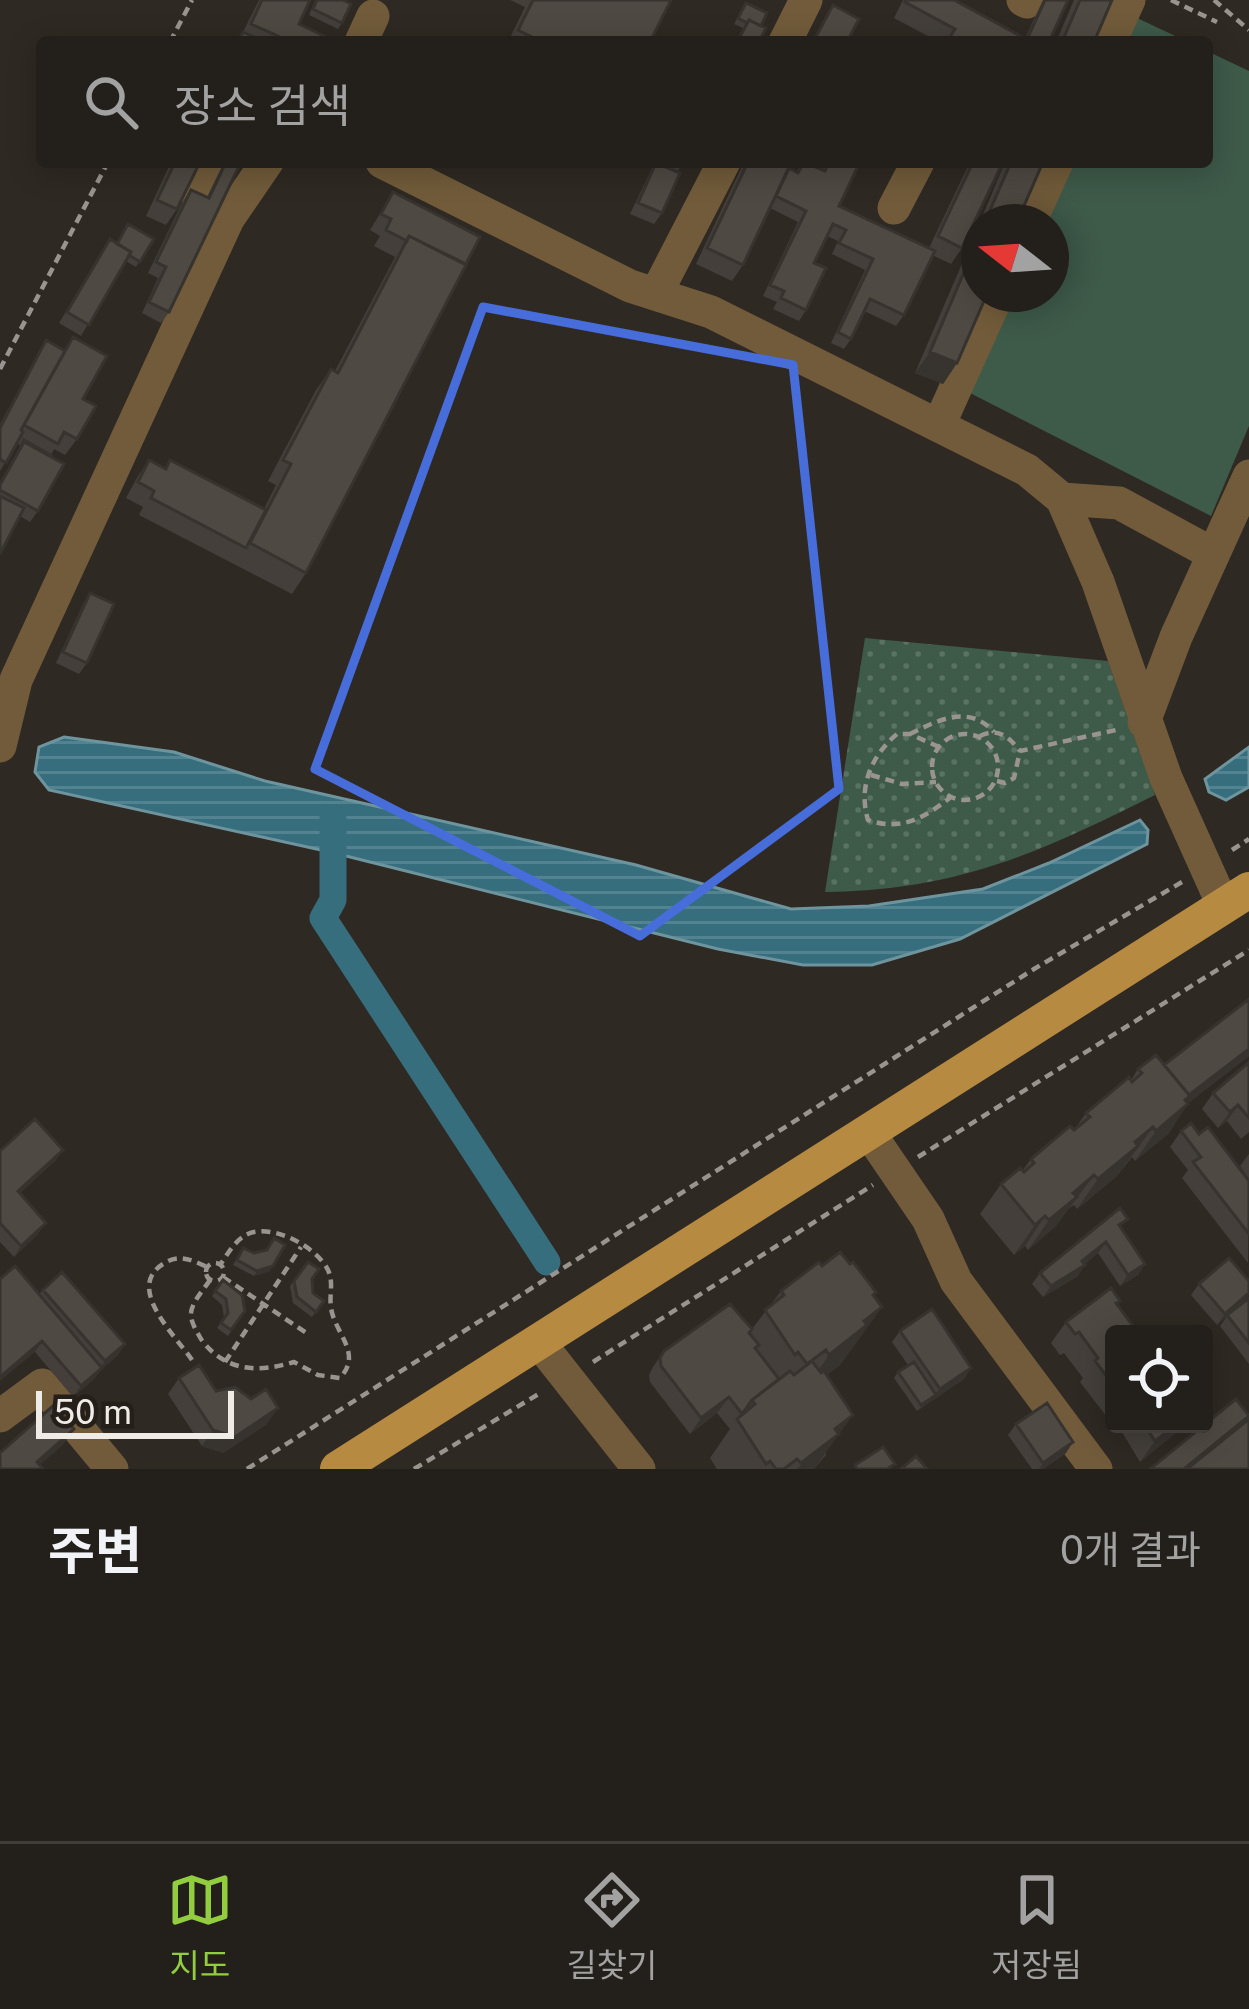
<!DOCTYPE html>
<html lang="ko">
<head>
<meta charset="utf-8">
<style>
  :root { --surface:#231f1a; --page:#2b2723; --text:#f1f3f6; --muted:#a3a2a2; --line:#403d39; --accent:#91cd3f }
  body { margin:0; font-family:"Public Sans","Noto Sans KR",sans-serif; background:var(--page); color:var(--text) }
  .controls { position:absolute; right:36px; bottom:36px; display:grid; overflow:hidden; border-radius:12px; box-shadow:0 6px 30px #0003 }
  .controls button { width:108px; height:108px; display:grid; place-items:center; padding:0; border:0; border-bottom:3px solid var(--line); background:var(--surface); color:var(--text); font:60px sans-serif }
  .compass { position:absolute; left:961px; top:204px; width:108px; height:108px; border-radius:50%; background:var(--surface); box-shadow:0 6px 30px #0003; rotate:287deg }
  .scale { position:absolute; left:36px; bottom:30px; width:198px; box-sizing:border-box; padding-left:12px; border:6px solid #efebe7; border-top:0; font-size:33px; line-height:42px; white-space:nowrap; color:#efebe7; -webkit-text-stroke:9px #251f1a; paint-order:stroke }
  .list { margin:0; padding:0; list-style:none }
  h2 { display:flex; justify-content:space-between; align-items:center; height:156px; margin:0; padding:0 48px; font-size:51px }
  h2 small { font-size:39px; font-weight:400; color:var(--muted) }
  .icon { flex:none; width:66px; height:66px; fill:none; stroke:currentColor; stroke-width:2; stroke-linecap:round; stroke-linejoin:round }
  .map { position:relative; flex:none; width:1249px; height:1469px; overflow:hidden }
  .search { position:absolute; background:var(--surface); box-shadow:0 6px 30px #0003; left:36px; right:36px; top:36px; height:132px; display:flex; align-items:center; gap:30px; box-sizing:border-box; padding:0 42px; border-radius:12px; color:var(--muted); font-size:45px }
  .sheet { height:372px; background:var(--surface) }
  nav { display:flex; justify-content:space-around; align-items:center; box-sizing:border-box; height:168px; border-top:3px solid var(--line); background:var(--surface); font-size:33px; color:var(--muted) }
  nav a { display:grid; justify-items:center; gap:6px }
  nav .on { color:var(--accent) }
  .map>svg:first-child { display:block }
  .grass { fill:#3e5a49 }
  .park { fill:url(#park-dots) }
  .water { fill:url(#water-rules); stroke:#6e949e; stroke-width:3 }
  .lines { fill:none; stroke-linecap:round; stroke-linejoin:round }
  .canal { stroke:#366e7e; stroke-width:27 }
  .path { stroke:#99948f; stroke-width:4.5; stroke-dasharray:9 6; stroke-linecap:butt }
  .minor { stroke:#715b3a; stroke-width:33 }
  .major { stroke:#b78a41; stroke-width:36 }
  .wall { fill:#443f3a }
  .shaded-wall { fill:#37332f }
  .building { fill:#4f4943; stroke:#37332f; stroke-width:3 }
  .marked { fill:none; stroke:#476ddb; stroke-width:9; stroke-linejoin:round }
</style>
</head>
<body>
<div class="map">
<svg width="1249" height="1469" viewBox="0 0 1249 1469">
  <defs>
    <pattern id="park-dots" width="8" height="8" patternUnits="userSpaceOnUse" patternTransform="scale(3)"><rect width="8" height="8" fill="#3e5a49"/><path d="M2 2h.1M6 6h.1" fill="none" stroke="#5a7263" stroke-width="1.8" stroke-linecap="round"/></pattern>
    <pattern id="water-rules" width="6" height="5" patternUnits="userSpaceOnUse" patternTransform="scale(3)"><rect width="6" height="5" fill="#366e7e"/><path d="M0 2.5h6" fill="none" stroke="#538390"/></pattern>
  </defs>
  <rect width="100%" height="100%" fill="#2f2923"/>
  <path class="grass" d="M 1135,17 L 1188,42 L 1123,42 Z
    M 1207,51 L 1249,71 L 1249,426 L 1211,516 L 970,393 L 1014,294 L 1051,294 L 1051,222 L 1045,222 L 1071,162 L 1207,162 Z"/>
  <path class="park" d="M 865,638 L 1108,661 L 1155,795 C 1038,853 959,890 825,892 Z"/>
  <path class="water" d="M 64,737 L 174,752 L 265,781 L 636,865 L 791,909 L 869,906 L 983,889 L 1049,863 L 1140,820 L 1148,830 L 1147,844 L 960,939 L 872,965 L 803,965 L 718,949 L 330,852 L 49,790 L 35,772 L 39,747 Z
    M 1249,747 L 1249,787 L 1226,800 L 1209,792 L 1205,779 Z"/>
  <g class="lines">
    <path class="canal" d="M 333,818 L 333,900 L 323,918 L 547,1262"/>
    <path class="path" d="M 1171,0 L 1217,22
      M 1214,0 L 1249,30
      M 170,42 L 192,0
      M 0,369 L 108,162
      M 910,734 C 938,720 969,704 994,732
      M932 767a33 33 0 1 1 66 0a33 33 0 1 1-66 0Z
      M 980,736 C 998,727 1009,737 1020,751
      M 939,747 L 910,734 L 897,734 C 871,756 858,787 868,820 C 902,832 925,817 951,797
      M 871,775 L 902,784 L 936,782
      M 997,781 L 1005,783 L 1014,778 L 1020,751 L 1116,730
      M 1232,850 L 1249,839
      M 918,1157 L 1249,950
      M206 1272a9 9 0 1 1 18 0a9 9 0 1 1-18 0Z
      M 223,1277 L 308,1334
      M 210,1280 C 204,1289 192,1302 191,1313 C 190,1321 197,1332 201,1339 C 225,1372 258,1373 294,1362 L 318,1375 L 340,1378 C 363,1353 335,1334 331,1308 C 329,1294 334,1283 328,1270 C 317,1248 279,1227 254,1232 C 238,1235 229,1252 220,1265
      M 192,1360 C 175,1335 125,1288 163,1264 C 179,1253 192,1260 207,1267
      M 225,1362 L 301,1247
      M 593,1362 L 873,1185
      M 247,1469 L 1034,969 L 1182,882
      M 414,1469 L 542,1392"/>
    <path class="minor" d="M 1023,0 L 1027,2
      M 361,42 L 373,16
      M 785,42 L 806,0
      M 1110,42 L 1129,0
      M 382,162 L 630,286 L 711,312 L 1027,470 L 1062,499 L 1098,582 L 1166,778 L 1223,905
      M 195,192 L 210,162
      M 894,208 L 918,162
      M 1030,222 L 1057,162
      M 656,294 L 724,162
      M 939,425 L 998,294
      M 1062,499 L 1119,503 L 1213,554
      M 1144,722 L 1176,637 L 1249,476
      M 0,746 L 16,680 L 228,219 L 267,162
      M 868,1131 L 928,1219 L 956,1281 L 1096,1469
      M 538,1341 L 639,1469
      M 0,1416 L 42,1385 L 112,1469"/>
    <path class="major" d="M 338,1469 L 1249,890"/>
  </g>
  <path class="wall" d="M 259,0 L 310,0 L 299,24 L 337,42 L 236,42 L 243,32 Z
    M 315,0 L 343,0 L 342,23 L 338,29 L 309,15 Z
    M 510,0 L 671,0 L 650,42 L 508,42 L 525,7 Z
    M 903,0 L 954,0 L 1025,38 L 1043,0 L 1068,0 L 1049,42 L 939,42 L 894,18 Z
    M 1074,0 L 1112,0 L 1094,42 L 1056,42 Z
    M 746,3 L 761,26 L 759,42 L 735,42 L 743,28 L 734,24 Z
    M 171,162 L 200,162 L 177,209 L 166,225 L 146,216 Z
    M 224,162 L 241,162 L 169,312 L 161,323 L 142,313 L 158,278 L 148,273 L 183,201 L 191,190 L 207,197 Z
    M 645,162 L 684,162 L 677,172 L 662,213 L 654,224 L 630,214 L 653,166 Z
    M 744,162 L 790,162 L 789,168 L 796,172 L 803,162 L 823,170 L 826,162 L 860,162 L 839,206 L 929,248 L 970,162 L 1003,162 L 962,248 L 951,264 L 932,255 L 904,315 L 896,326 L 864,311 L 851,339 L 844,349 L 831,343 L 865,270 L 832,254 L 838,241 L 827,236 L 814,263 L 806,310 L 799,321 L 773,309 L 777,302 L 763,296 L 798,222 L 770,208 L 743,265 L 732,281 L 696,264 Z
    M 1005,162 L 1043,162 L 1017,222 L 980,222 Z
    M 393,192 L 480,237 L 306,573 L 292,594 L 139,515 L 143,507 L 126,498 L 138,476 L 149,460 L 165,468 L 170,460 L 264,509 L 276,485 L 268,481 L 316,390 L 331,369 L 335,371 L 395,257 L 374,246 L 380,236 L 370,230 Z
    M 979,224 L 979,294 L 957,363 L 943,384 L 915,373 Z
    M 110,239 L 117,243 L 154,239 L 136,267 L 126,261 L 81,336 L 59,323 Z
    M 73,337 L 83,399 L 77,439 L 65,455 L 54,449 L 51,455 L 38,511 L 30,522 L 20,516 L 0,554 L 0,482 L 21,446 L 17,443 L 0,471 L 0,424 L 46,340 L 64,351 Z
    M 90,593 L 87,663 L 79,674 L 56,663 L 83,604 Z
    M 1249,1056 L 1188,1103 L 1168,1134 L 1135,1161 L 1132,1157 L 1117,1176 L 1077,1209 L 1074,1205 L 1067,1210 L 1056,1226 L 1028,1250 L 1025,1246 L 1014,1255 L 980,1214 L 1001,1184 L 1023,1170 L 1031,1159 L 1074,1130 L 1086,1113 L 1131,1080 L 1138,1069 Z
    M 1249,1062 L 1249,1132 L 1241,1139 L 1227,1121 L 1218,1128 L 1202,1109 L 1213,1093 Z
    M 1181,1131 L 1249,1181 L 1248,1263 L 1182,1178 L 1188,1170 L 1170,1147 Z
    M 63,1150 L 55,1161 L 20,1193 L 38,1234 L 14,1257 L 0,1242 L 0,1151 Z
    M 1249,1154 L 1249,1179 L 1240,1166 Z
    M 1121,1228 L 1145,1264 L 1138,1275 L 1120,1286 L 1098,1253 L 1085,1264 L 1078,1276 L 1043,1297 L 1032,1284 L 1040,1273 Z
    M 243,1248 L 270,1271 L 254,1276 L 233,1265 Z
    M 308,1262 L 313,1293 L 324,1301 L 312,1317 L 293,1303 L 290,1286 Z
    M 822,1266 L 874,1296 L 882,1307 L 840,1365 L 827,1375 L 826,1455 L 814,1469 L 717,1469 L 710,1458 L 730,1429 L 717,1413 L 690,1434 L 650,1382 L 649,1375 L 653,1367 L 664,1351 L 752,1329 L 781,1291 Z
    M 223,1280 L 245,1311 L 228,1336 L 217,1328 L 224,1318 L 222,1305 L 212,1296 Z
    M 1199,1284 L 1247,1299 L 1232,1312 L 1249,1298 L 1249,1364 L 1220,1326 L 1227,1316 L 1217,1325 L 1191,1295 Z
    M 43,1290 L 125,1344 L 118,1355 L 101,1370 L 94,1379 L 73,1397 L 35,1352 L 39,1294 Z
    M 1120,1301 L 1117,1305 L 1114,1334 L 1114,1424 L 1113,1425 L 1080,1382 L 1083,1378 L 1064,1353 L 1060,1355 L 1051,1343 L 1066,1322 Z
    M 900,1331 L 971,1368 L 964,1379 L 917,1411 L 894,1378 L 898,1372 L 908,1365 L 892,1342 Z
    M 179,1378 L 216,1391 L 267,1424 L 223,1453 L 202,1446 L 168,1394 Z
    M 1016,1424 L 1066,1453 L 1043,1469 L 1032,1469 L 1008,1435 Z
    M 1117,1424 L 1187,1424 L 1140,1462 Z"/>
  <path class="shaded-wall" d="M 930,352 L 957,363 L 943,384 L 915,373 Z
    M 1249,1049 L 1249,1056 L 1181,1109 L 1188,1104 L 1168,1134 L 1135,1161 L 1156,1131 L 1186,1097 Z
    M 1238,1105 L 1227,1121 L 1218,1128 L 1230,1112 Z
    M 1153,1127 L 1117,1176 L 1077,1209 L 1098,1179 L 1135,1142 Z
    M 63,1150 L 55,1161 L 10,1202 L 18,1191 Z
    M 1094,1175 L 1056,1226 L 1028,1250 L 1049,1220 L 1073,1193 Z
    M 1045,1216 L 1025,1246 L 1014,1255 L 1035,1225 Z
    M 46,1223 L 38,1234 L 14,1257 L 21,1246 Z
    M 1106,1242 L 1098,1253 L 1075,1272 L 1085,1265 L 1078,1276 L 1043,1297 L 1051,1286 Z
    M 1145,1264 L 1138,1275 L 1120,1286 L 1128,1275 Z
    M 273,1266 L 270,1271 L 254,1276 L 257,1271 Z
    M 1249,1293 L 1247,1299 L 1217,1325 L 1225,1314 Z
    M 882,1307 L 840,1365 L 802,1394 L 829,1355 L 864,1321 Z
    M 42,1341 L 35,1352 L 0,1381 L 0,1377 Z
    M 125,1344 L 118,1355 L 101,1370 L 94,1379 L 73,1397 L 81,1386 L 98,1371 L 105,1361 Z
    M 971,1368 L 964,1379 L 917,1411 L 940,1389 Z
    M 729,1397 L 717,1413 L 690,1434 L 701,1418 Z
    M 278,1408 L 267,1424 L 223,1453 L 202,1446 L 213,1430 Z
    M 853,1415 L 814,1469 L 797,1469 L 835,1429 Z
    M 1249,1416 L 1242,1426 L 1190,1469 L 1184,1469 Z
    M 1177,1424 L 1187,1424 L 1140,1462 L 1155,1441 Z
    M 74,1429 L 63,1445 L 35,1469 L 37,1462 Z
    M 1073,1442 L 1066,1453 L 1043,1469 L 1039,1469 L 1043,1463 Z"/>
  <path class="building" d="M 262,0 L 310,0 L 299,24 L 337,42 L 276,41 L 278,36 L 251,24 Z
    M 317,0 L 343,0 L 351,4 L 342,23 L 313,9 Z
    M 533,0 L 671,0 L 650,42 L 542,42 L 518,30 Z
    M 906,0 L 954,0 L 1030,41 L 959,42 L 950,37 L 955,29 L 905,2 Z
    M 1045,0 L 1068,0 L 1049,42 L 1033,42 L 1027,39 Z
    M 1080,0 L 1112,0 L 1094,42 L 1062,42 Z
    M 746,3 L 767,13 L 761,26 L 749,20 L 747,23 L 738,18 Z
    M 833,5 L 859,19 L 847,42 L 813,42 Z
    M 749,20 L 766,28 L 759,42 L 737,42 Z
    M 243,32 L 264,42 L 238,42 Z
    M 175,162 L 200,162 L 177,209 L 157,200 Z
    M 226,162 L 241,162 L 169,312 L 149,302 L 166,267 L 156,262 L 191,190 L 209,198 Z
    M 748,162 L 791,163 L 743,265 L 707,248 Z
    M 804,162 L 825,171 L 829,162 L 860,162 L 839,206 L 935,251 L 904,315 L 870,299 L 851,339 L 838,332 L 873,259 L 839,243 L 846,230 L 833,224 L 814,263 L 826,268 L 806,310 L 781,298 L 784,291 L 770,285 L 806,211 L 776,196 L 789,168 L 798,173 Z
    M 973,162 L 1003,162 L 962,248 L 938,236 Z
    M 1011,162 L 1043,162 L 1017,222 L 985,222 Z
    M 656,163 L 680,173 L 662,213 L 638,203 Z
    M 393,192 L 480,237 L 466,264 L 409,236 L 407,241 L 386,230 L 391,219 L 381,214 Z
    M 128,224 L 154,239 L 140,262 L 129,255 L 131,252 L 117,244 Z
    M 409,236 L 466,265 L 306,573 L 250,543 L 291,464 L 283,460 L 331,369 L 338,373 Z
    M 979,237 L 979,294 L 987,294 L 957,363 L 930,352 Z
    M 110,239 L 131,252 L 89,325 L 67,312 Z
    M 73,337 L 107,356 L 83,399 L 96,406 L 77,439 L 64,432 L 58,444 L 24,425 Z
    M 46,340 L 65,351 L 21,430 L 23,432 L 6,463 L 0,459 L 0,428 Z
    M 24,440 L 51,455 L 50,456 L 24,442 L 20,447 Z
    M 24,442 L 64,464 L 38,511 L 0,490 L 0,485 Z
    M 149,460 L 166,469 L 170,460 L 266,510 L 246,548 L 151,498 L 154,491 L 138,482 Z
    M 0,496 L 24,508 L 0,554 Z
    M 90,593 L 114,604 L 87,663 L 63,652 Z
    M 1249,999 L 1249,1049 L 1189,1095 L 1164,1065 Z
    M 1156,1055 L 1190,1096 L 1185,1100 L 1188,1104 L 1156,1131 L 1153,1127 L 1135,1142 L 1138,1146 L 1098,1179 L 1094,1175 L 1073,1193 L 1077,1197 L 1049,1220 L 1045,1216 L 1035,1225 L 1001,1184 L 1020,1168 L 1024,1172 L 1034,1163 L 1031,1159 L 1070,1126 L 1074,1130 L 1090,1117 L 1086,1113 L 1129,1077 L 1132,1082 L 1142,1073 L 1138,1069 Z
    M 1249,1062 L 1249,1118 L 1238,1105 L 1230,1112 L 1213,1093 Z
    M 35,1119 L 63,1150 L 18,1191 L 46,1223 L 21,1246 L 0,1223 L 0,1151 Z
    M 1191,1123 L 1199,1134 L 1208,1127 L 1249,1181 L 1249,1234 L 1193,1162 L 1201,1157 L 1181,1131 Z
    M 1120,1208 L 1128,1219 L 1119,1225 L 1145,1264 L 1128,1275 L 1106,1242 L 1082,1261 L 1085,1265 L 1051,1286 L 1040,1273 Z
    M 274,1238 L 285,1245 L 273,1266 L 257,1271 L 237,1260 L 243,1248 L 254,1253 L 267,1250 Z
    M 840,1252 L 850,1264 L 853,1262 L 876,1292 L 873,1295 L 882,1307 L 864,1321 L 867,1325 L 829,1355 L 826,1350 L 807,1364 L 798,1352 L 795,1355 L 765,1310 L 784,1295 L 781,1291 L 819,1262 L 822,1266 Z
    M 1229,1258 L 1249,1281 L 1249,1293 L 1225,1314 L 1199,1284 Z
    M 308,1262 L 319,1269 L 312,1279 L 313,1293 L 324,1301 L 316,1312 L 297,1297 L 294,1281 Z
    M 15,1266 L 102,1368 L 81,1386 L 42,1341 L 0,1377 L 0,1279 Z
    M 62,1272 L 125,1344 L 105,1361 L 43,1290 Z
    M 223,1280 L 242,1295 L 245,1311 L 231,1330 L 221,1323 L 228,1313 L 226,1299 L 215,1291 Z
    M 1111,1288 L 1120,1301 L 1116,1303 L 1139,1334 L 1114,1334 L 1114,1386 L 1095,1361 L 1098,1358 L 1079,1332 L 1075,1334 L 1066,1322 Z
    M 1249,1298 L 1249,1343 L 1227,1315 Z
    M 730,1304 L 752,1329 L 749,1333 L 759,1345 L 755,1348 L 779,1379 L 752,1400 L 742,1414 L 729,1397 L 701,1418 L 661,1366 L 660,1358 L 664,1351 Z
    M 932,1309 L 971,1368 L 940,1389 L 900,1331 Z
    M 812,1361 L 821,1373 L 824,1371 L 853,1415 L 835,1429 L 839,1434 L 801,1463 L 797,1459 L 784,1469 L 776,1469 L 770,1461 L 766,1464 L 737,1419 L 755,1404 L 752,1400 L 790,1371 L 794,1375 Z
    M 914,1362 L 936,1395 L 921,1405 L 898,1372 Z
    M 199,1365 L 216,1391 L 235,1387 L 251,1399 L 266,1389 L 278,1408 L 235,1437 L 213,1430 L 179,1378 Z
    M 1236,1399 L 1249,1416 L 1184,1469 L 1150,1469 Z
    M 1047,1403 L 1073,1442 L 1043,1463 L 1016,1424 Z
    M 54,1405 L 74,1429 L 37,1462 L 43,1469 L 0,1469 L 0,1453 Z
    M 1249,1419 L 1249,1469 L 1187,1469 Z
    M 1144,1424 L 1177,1424 L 1155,1441 Z
    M 883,1447 L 895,1464 L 887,1469 L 857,1469 L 855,1465 Z
    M 916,1456 L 927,1469 L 901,1469 Z"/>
  <path class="marked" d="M 483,307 L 793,365 L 839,789 L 640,936 L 315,769 Z"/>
</svg>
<div class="controls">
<button><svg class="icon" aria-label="locate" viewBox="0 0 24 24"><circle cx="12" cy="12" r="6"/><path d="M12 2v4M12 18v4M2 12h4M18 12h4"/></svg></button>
</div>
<svg class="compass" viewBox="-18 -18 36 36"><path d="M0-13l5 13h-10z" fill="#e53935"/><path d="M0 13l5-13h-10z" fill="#a3a2a2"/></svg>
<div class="scale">50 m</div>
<div class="search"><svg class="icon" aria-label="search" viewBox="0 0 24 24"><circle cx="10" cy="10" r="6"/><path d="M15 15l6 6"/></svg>장소 검색</div>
</div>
<section class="sheet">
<h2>주변<small>0개 결과</small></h2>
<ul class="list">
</ul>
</section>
<nav>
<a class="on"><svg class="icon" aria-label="map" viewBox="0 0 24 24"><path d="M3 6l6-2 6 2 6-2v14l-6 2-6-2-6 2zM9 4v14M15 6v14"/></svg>지도</a>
<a><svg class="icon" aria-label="directions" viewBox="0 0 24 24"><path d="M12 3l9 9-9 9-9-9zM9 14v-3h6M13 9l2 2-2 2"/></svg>길찾기</a>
<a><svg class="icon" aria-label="saved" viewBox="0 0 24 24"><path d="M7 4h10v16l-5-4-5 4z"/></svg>저장됨</a>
</nav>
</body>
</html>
